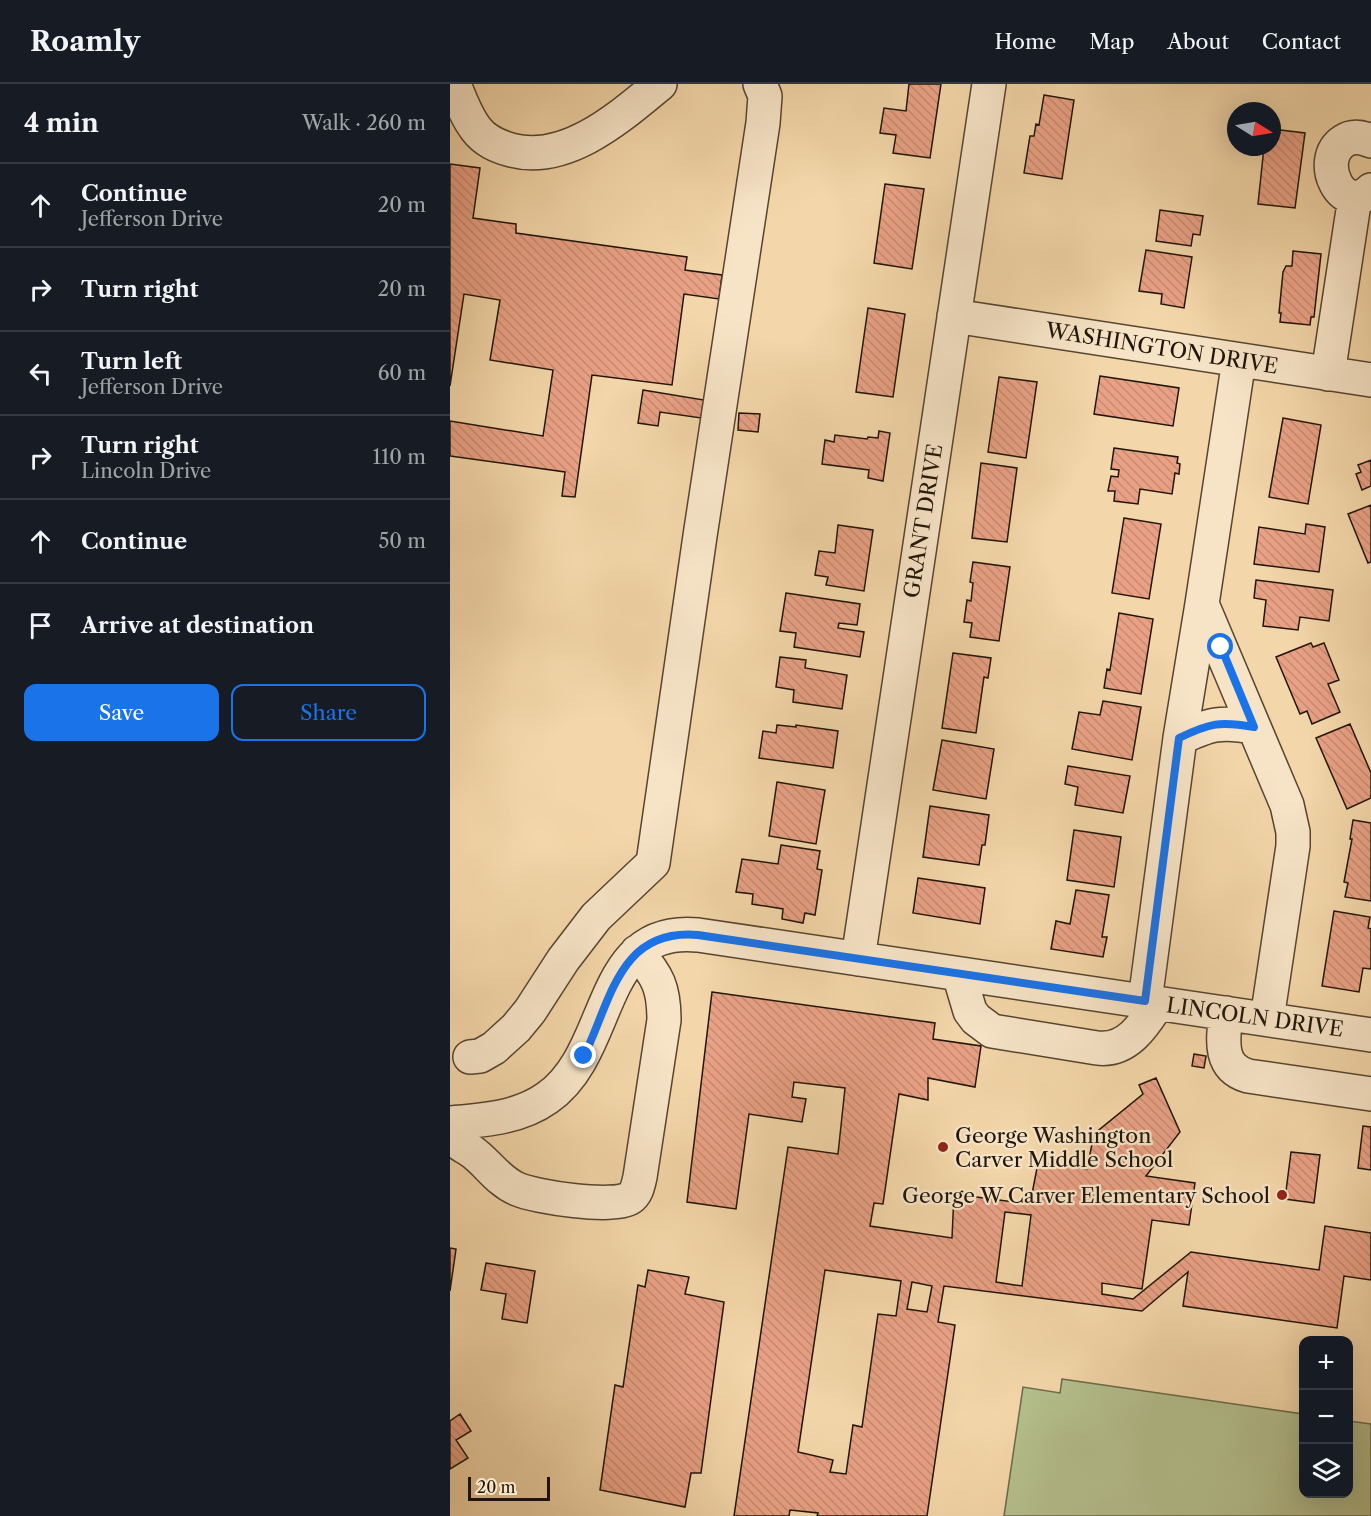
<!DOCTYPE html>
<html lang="en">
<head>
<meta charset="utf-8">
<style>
  :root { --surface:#171b24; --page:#242831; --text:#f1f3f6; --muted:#9ea1a6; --line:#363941; --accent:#1a73e8 }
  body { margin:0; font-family:"Libre Caslon Text",serif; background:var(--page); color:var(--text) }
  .controls { position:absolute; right:18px; bottom:18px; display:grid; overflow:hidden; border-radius:12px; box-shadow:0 6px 24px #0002 }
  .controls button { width:54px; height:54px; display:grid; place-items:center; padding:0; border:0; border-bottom:2px solid var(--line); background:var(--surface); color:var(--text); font:30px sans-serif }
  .compass { position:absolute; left:777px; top:18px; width:54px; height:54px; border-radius:50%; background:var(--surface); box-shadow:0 6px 24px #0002; rotate:101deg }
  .scale { position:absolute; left:18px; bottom:15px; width:82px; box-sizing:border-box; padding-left:6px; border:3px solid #211508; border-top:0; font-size:16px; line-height:21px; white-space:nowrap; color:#211508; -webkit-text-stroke:4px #f7e4c7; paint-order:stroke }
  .stop { position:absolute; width:18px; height:18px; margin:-14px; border:4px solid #1a73e8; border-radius:50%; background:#fff }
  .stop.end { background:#1a73e8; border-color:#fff; box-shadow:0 2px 6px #0008 }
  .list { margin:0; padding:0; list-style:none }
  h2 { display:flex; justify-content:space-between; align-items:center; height:78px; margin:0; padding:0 24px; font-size:26px }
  h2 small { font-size:20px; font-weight:400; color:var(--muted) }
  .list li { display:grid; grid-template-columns:39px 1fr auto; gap:18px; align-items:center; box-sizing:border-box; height:84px; padding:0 24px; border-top:2px solid var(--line) }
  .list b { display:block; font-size:22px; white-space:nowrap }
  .list p { margin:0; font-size:20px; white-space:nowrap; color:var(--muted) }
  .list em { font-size:20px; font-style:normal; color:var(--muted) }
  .actions { display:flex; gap:12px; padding:18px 24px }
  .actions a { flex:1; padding:14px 0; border:2px solid var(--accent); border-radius:12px; text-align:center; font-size:21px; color:var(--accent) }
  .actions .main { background:var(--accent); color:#fff }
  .icon { flex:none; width:33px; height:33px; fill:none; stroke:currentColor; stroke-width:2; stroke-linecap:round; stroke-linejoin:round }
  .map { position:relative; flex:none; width:921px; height:1432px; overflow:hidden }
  header { display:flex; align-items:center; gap:36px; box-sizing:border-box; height:84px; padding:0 30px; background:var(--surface); border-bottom:2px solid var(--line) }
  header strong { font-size:28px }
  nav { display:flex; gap:33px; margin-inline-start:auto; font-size:21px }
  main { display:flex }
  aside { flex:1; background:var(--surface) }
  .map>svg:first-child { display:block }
  .pitch { fill:#b4bf8d; stroke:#6a6a4a; stroke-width:1.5 }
  .building { fill:url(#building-back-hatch); stroke:#211508; stroke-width:1.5; fill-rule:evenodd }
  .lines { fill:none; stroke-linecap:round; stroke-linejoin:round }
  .minor-casing { stroke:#564530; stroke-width:36 }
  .minor { stroke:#f7e4c7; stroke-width:33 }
  .route { stroke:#1a73e8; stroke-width:8 }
  .poi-dot { fill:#8f2418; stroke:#f7e4c7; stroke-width:2 }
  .labels { text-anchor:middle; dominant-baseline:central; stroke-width:4.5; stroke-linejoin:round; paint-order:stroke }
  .street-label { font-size:21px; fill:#211508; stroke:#f7e4c7 }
  .poi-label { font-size:21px; fill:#211508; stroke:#f7e4c7; text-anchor:start }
</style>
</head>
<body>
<header>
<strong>Roamly</strong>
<nav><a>Home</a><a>Map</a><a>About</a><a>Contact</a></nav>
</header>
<main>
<aside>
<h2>4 min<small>Walk · 260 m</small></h2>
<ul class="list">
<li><svg class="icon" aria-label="ahead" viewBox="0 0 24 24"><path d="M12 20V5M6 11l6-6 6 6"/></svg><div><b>Continue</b><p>Jefferson Drive</p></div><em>20 m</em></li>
<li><svg class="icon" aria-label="right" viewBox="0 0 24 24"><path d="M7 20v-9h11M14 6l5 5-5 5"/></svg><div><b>Turn right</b></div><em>20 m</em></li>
<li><svg class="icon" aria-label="left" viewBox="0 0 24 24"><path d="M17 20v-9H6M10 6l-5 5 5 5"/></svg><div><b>Turn left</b><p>Jefferson Drive</p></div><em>60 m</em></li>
<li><svg class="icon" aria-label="right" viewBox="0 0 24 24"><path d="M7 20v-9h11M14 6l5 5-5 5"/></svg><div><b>Turn right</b><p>Lincoln Drive</p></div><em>110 m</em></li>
<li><svg class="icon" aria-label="ahead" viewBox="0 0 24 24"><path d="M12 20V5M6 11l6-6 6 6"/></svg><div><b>Continue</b></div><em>50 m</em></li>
<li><svg class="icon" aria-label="arrive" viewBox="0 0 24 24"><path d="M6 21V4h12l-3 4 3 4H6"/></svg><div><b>Arrive at destination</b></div></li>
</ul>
<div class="actions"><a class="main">Save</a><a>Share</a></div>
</aside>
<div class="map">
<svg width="921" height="1432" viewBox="0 0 921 1432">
  <defs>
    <pattern id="building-back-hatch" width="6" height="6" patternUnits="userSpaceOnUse" patternTransform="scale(1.5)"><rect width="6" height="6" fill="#e9a185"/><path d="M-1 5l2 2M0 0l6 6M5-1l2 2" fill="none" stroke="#c88a71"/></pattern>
  </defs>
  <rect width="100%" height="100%" fill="#f3d6a9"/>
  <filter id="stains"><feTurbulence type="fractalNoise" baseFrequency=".00333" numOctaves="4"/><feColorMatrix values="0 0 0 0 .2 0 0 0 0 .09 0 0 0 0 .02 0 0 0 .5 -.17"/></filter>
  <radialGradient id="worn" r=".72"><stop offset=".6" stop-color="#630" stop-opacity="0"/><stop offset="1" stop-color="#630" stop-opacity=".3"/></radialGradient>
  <path class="pitch" d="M 612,1295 L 853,1330 L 854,1410 L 898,1410 L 899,1337 L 921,1340 L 921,1432 L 554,1432 L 573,1303 L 610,1309 Z"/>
  <path class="building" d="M 459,0 L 491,0 L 480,74 L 443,69 L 446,51 L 430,49 L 434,24 L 456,27 Z
    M 594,11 L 624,16 L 612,95 L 574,89 L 580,52 L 584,52 L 586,40 L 589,41 Z
    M 822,45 L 855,49 L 845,124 L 808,120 L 814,63 L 822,63 Z
    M 0,80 L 30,84 L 23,134 L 66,140 L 66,149 L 237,173 L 235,186 L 272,191 L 269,215 L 234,210 L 222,301 L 142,291 L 125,413 L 112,412 L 115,388 L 0,372 L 0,337 L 93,352 L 103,286 L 40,276 L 50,216 L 14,210 L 0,302 Z
    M 435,100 L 474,105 L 462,185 L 424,179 Z
    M 710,126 L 753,132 L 750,151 L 743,150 L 741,162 L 706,157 Z
    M 696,166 L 742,173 L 734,224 L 711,220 L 712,210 L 689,207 Z
    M 843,167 L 871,170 L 864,233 L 861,233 L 860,241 L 830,238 L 831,229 L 829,229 L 833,188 L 836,182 L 842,182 Z
    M 418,224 L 455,230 L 443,313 L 406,308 Z
    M 650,292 L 729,304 L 723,342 L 644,330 Z
    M 549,293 L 587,298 L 576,374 L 538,368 Z
    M 193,306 L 254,316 L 251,334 L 210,328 L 208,342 L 188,339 Z
    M 289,329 L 310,330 L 308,348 L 288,346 Z
    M 833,334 L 871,341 L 858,420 L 819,413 Z
    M 429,347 L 440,349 L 433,397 L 418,394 L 419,386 L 372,380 L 375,356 L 384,358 L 385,351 L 417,355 L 418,353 L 428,354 Z
    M 664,364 L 728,373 L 727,379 L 730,380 L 729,390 L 725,389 L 722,410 L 690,405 L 688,420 L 664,417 L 665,407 L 658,407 L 661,392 L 668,393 L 669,386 L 661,385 Z
    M 921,376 L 921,402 L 912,406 L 906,390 L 911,388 L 908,381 Z
    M 531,379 L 567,384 L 557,458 L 522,454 Z
    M 921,421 L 921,478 L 918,479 L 898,430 Z
    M 674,434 L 711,440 L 699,515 L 662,509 Z
    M 856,440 L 875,443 L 869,488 L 804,480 L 809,443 L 855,450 Z
    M 388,441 L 423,446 L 414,507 L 376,501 L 378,493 L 365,491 L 369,467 L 385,469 Z
    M 523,478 L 560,483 L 549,557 L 520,553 L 522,539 L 514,538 L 517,516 L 521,517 L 523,499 L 520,498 Z
    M 806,496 L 883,506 L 879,537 L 850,533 L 848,546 L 813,542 L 816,516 L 804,514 Z
    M 336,509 L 410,520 L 407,541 L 389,539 L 388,544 L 414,548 L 410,573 L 344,563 L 346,549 L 330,547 Z
    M 669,529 L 703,535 L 691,610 L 654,604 L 657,585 L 660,586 Z
    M 861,559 L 863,563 L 874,559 L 889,596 L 878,600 L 890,628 L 862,640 L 857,627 L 850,630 L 826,573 Z
    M 503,569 L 541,574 L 538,594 L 534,593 L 526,649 L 492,644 Z
    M 330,573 L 356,576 L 355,584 L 397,591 L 392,625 L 343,618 L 344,606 L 326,603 Z
    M 653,617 L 691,623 L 682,676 L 622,665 L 629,628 L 650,631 Z
    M 900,640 L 921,689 L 921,714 L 897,725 L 866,654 Z
    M 327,641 L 346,643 L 346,641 L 388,647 L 383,684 L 309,674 L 313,647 L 326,649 Z
    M 492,656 L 544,665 L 536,715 L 483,706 Z
    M 618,682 L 680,692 L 673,729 L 625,721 L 628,703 L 615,700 Z
    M 327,698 L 375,706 L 366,760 L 319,752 Z
    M 480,722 L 539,731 L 535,761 L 532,761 L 529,781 L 473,773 Z
    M 903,736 L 921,739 L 921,817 L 895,813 L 898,799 L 894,798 L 902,755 L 900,755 Z
    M 624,746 L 671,753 L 664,803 L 617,796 Z
    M 331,761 L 370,767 L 367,785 L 372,786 L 365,831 L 355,829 L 353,839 L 332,835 L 333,825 L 302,820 L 303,810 L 286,808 L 292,775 L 328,780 Z
    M 468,794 L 535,804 L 530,840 L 463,829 Z
    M 626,806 L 659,811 L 652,853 L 657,853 L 653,873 L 601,865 L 606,837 L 620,840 Z
    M 884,827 L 920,833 L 918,844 L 921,845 L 921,885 L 913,884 L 909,908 L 872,902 Z
    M 262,908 L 485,939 L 483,955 L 531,962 L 525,1003 L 478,994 L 478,1016 L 449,1010 L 433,1120 L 424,1119 L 420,1142 L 502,1154 L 504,1110 L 580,1120 L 588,1079 L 637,1085 L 644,1050 L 693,1010 L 689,1001 L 706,994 L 730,1048 L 696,1092 L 745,1099 L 739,1141 L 702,1136 L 692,1205 L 652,1199 L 652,1210 L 683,1215 L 741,1168 L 869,1186 L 875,1142 L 921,1149 L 921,1196 L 894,1192 L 887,1244 L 733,1222 L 738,1188 L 692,1227 L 494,1202 L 488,1238 L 505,1241 L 477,1432 L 367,1432 L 368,1429 L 340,1426 L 339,1432 L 284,1432 L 338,1063 L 388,1070 L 395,1004 L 344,998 L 342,1013 L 356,1015 L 352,1038 L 299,1030 L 286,1125 L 237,1118 ZM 555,1128 L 581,1131 L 572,1202 L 546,1198 ZM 375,1186 L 451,1197 L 446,1232 L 428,1230 L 412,1343 L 403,1341 L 396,1390 L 380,1388 L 383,1376 L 348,1368 ZM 462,1198 L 482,1202 L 477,1228 L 457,1225 Z
    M 744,970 L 756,972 L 754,984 L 742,982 Z
    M 913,1042 L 921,1043 L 921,1086 L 908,1084 Z
    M 841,1068 L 870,1071 L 864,1119 L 835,1115 Z
    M 0,1164 L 6,1165 L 0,1207 Z
    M 36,1179 L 85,1187 L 77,1239 L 52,1235 L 56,1210 L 31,1206 Z
    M 198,1186 L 239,1193 L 235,1210 L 274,1218 L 251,1389 L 241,1389 L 235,1423 L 150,1406 L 165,1301 L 173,1303 L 188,1201 L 195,1203 Z
    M 10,1330 L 21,1347 L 6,1356 L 18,1374 L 0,1385 L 0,1337 Z"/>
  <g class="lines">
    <g class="minor-casing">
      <path id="minor" d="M 4,0 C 10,15 16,32 26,45 C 35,57 47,62 61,66 C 116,81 170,33 210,0
        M 921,57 C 912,53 903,51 894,57 C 864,76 893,134 921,106
        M 504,232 L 921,296
        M 878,290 L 905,113
        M 752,520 L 837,721 L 843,748 L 843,762 L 817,935
        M 730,654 C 760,640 770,637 804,643
        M 408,875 L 539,0
        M 509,890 L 520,927 L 526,935 L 542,947 L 647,964 C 677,968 694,941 708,919
        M 695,917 L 730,654 L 752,520 L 789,276
        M 776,929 C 773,955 768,983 798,992 L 921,1010
        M 20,973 L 30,972 L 44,964 L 66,944 L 80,927 L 113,876 L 146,833 L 203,779 L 250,452 L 313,39 L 315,12 L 310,0
        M 0,1039 C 34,1036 69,1034 97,1014 C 165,967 145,841 248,851 L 921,951
        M 0,1043 C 2,1047 3,1052 6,1056 C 9,1061 16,1063 21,1067 C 37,1078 48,1097 67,1105 C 85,1113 164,1125 180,1114 C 187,1109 188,1101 190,1093 L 214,936 C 214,904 208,892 187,868"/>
    </g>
    <use href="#minor" class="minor"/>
  </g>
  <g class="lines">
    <path class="route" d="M 134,972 C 161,917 169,844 248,851 L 695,917 L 729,654 C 760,639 770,637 804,643 L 771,563"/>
  </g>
  <g class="poi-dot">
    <circle cx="493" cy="1063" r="6"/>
    <circle cx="832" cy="1111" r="6"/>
  </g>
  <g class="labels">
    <g class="street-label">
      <text transform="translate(712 264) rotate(9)">WASHINGTON DRIVE</text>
      <text transform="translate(473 437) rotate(-81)">GRANT DRIVE</text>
      <text transform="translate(805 933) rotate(8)">LINCOLN DRIVE</text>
    </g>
    <g class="poi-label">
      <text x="505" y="1051">George Washington<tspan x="505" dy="24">Carver Middle School</tspan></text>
      <text x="820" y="1111" text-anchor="end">George W Carver Elementary School</text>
    </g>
  </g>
  <rect width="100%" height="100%" filter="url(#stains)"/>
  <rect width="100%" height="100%" fill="url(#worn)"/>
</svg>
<div class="controls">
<button>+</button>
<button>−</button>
<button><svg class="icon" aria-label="layers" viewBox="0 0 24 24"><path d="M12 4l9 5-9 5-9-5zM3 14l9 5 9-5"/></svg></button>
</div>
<svg class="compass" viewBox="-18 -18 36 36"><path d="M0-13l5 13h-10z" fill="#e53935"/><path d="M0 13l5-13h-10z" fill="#9ea1a6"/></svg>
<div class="scale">20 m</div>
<div class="stop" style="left:771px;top:563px"></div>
<div class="stop end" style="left:134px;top:972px"></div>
</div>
</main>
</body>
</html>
